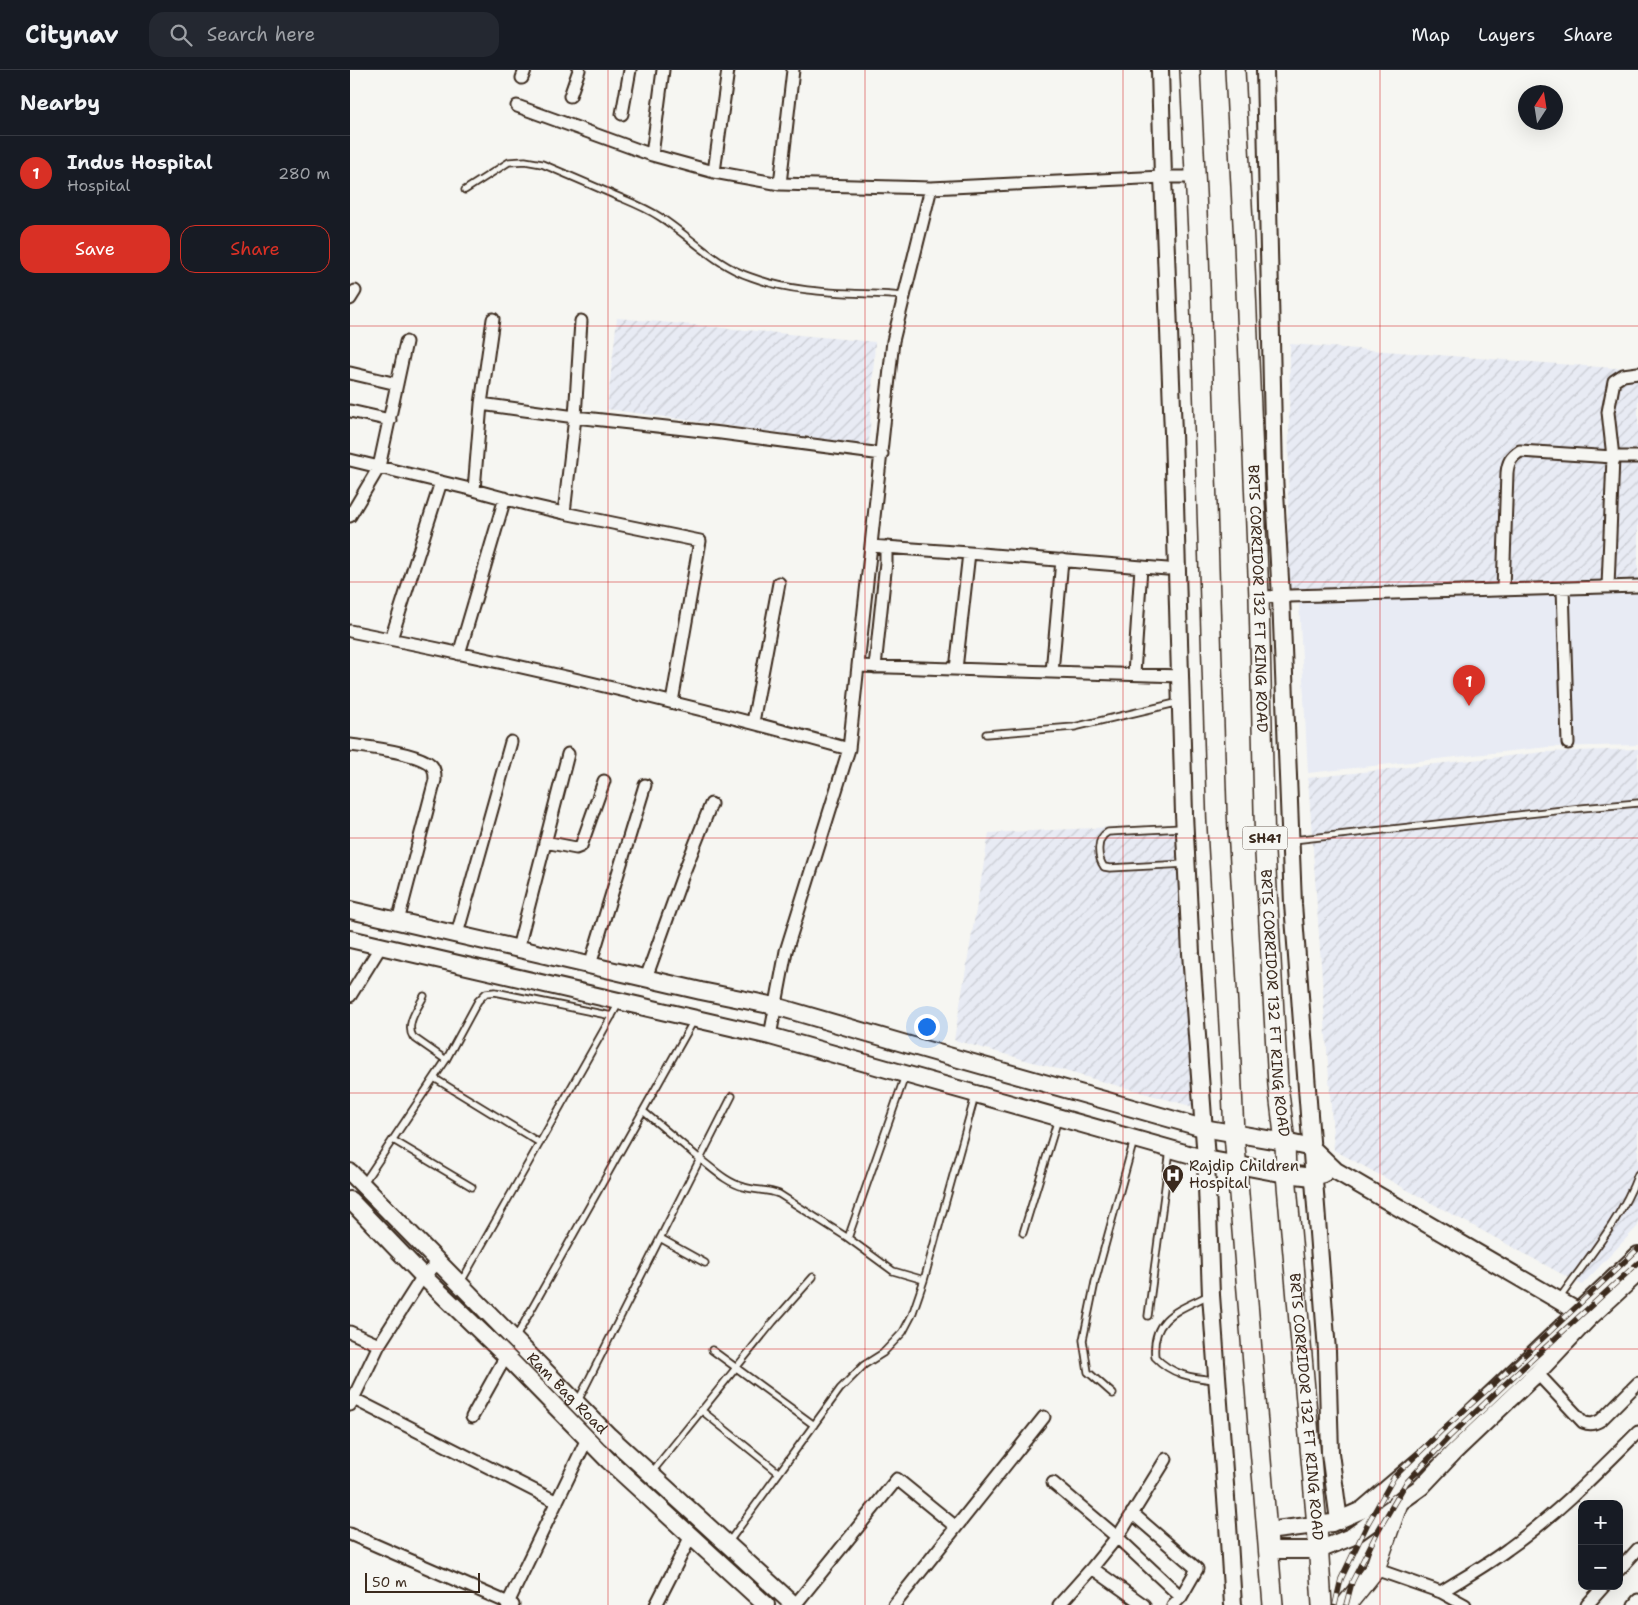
<!DOCTYPE html>
<html lang="en">
<head>
<meta charset="utf-8">
<style>
  :root { --surface:#171b24; --page:#242831; --text:#f1f3f6; --muted:#9ea1a6; --line:#363941; --accent:#d93025 }
  body { margin:0; font-family:"Shantell Sans",sans-serif; background:var(--page); color:var(--text) }
  .controls { position:absolute; right:15px; bottom:15px; display:grid; overflow:hidden; border-radius:10px; box-shadow:0 5px 20px #0002 }
  .controls button { width:45px; height:45px; display:grid; place-items:center; padding:0; border:0; border-bottom:1px solid var(--line); background:var(--surface); color:var(--text); font:25px sans-serif }
  .compass { position:absolute; left:1168px; top:15px; width:45px; height:45px; border-radius:50%; background:var(--surface); box-shadow:0 5px 20px #0002; rotate:12deg }
  .scale { position:absolute; left:15px; bottom:12px; width:115px; box-sizing:border-box; padding-left:5px; border:2px solid #3b2a1e; border-top:0; font-size:14px; line-height:18px; white-space:nowrap; color:#3b2a1e; -webkit-text-stroke:4px #f6f6f2; paint-order:stroke }
  .you { position:absolute; left:576px; top:956px; width:18px; height:18px; margin:-12px; border:4px solid #fff; border-radius:50%; background:#1a73e8; box-shadow:0 0 0 8px #1a73e833 }
  .badge { display:grid; place-items:center; width:32px; height:32px; border-radius:50%; background:var(--accent); color:#fff; font-size:16px; font-weight:700 }
  .pin { position:absolute; translate:-50% -41px; filter:drop-shadow(0 1px 2px #0008) }
  .pin::after { content:''; position:absolute; top:26px; width:18px; height:15px; background:inherit; clip-path:polygon(0 0,100% 0,50% 100%) }
  .list { margin:0; padding:0; list-style:none }
  h2 { display:flex; justify-content:space-between; align-items:center; height:65px; margin:0; padding:0 20px; font-size:21px }
  h2 small { font-size:16px; font-weight:400; color:var(--muted) }
  .list li { display:grid; grid-template-columns:32px 1fr auto; gap:15px; align-items:center; box-sizing:border-box; height:75px; padding:0 20px; border-top:1px solid var(--line) }
  .list b { display:block; font-size:19px; white-space:nowrap }
  .list p { margin:0; font-size:16px; white-space:nowrap; color:var(--muted) }
  .list em { font-size:16px; font-style:normal; color:var(--muted) }
  .actions { display:flex; gap:10px; padding:15px 20px }
  .actions a { flex:1; padding:11px 0; border:1px solid var(--accent); border-radius:15px; text-align:center; font-size:18px; color:var(--accent) }
  .actions .main { background:var(--accent); color:#fff }
  .icon { flex:none; width:28px; height:28px; fill:none; stroke:currentColor; stroke-width:2; stroke-linecap:round; stroke-linejoin:round }
  .map { position:relative; flex:none; width:1288px; height:1535px; overflow:hidden }
  header { display:flex; align-items:center; gap:30px; box-sizing:border-box; height:70px; padding:0 25px; background:var(--surface); border-bottom:1px solid var(--line) }
  header strong { font-size:24px }
  nav { display:flex; gap:28px; margin-inline-start:auto; font-size:18px }
  .search { width:350px; height:45px; background:var(--page); display:flex; align-items:center; gap:12px; box-sizing:border-box; padding:0 18px; border-radius:15px; color:var(--muted); font-size:19px }
  main { display:flex }
  aside { flex:1; background:var(--surface) }
  .map>svg:first-child { display:block }
  .built { fill:#e8ebf4 }
  .industrial { fill:url(#industrial-furrows) }
  .lines { fill:none; stroke-linecap:round; stroke-linejoin:round }
  .lane-casing { stroke:#3b2a1e; stroke-width:9 }
  .street-casing { stroke:#3b2a1e; stroke-width:15 }
  .secondary-casing { stroke:#3b2a1e; stroke-width:20 }
  .primary-casing { stroke:#3b2a1e; stroke-width:22 }
  .lane { stroke:#f6f6f2; stroke-width:5.5 }
  .street { stroke:#f6f6f2; stroke-width:11 }
  .secondary { stroke:#f6f6f2; stroke-width:16 }
  .primary { stroke:#f6f6f2; stroke-width:19 }
  .rail-casing { stroke:#3b2a1e; stroke-width:5.5 }
  .rail { stroke:#f6f6f2; stroke-width:4; stroke-dasharray:11; stroke-linecap:butt }
  .grid { fill:none; stroke:#d62828; stroke-width:1; stroke-opacity:0.55 }
  .labels { text-anchor:middle; dominant-baseline:central; stroke-width:4.5; stroke-linejoin:round; paint-order:stroke }
  .shield { fill:#f6f6f2; stroke:#73675e; stroke-width:1 }
  .shield-label { font-size:14px; font-weight:bold; fill:#3b2a1e }
  .street-label { font-size:15px; fill:#3b2a1e; stroke:#f6f6f2 }
  .poi-label { font-size:15px; fill:#3b2a1e; stroke:#f6f6f2; text-anchor:start }
</style>
</head>
<body>
<header>
<strong>Citynav</strong>
<div class="search"><svg class="icon" aria-label="search" viewBox="0 0 24 24"><circle cx="10" cy="10" r="6"/><path d="M15 15l6 6"/></svg>Search here</div>
<nav><a>Map</a><a>Layers</a><a>Share</a></nav>
</header>
<main>
<aside>
<h2>Nearby<small></small></h2>
<ul class="list">
<li><span class="badge">1</span><div><b>Indus Hospital</b><p>Hospital</p></div><em>280 m</em></li>
</ul>
<div class="actions"><a class="main">Save</a><a>Share</a></div>
</aside>
<div class="map">
<svg width="1288" height="1535" viewBox="0 0 1288 1535">
  <defs>
    <pattern id="industrial-furrows" width="10" height="10" patternUnits="userSpaceOnUse" patternTransform="scale(1.25)"><rect width="10" height="10" fill="#e8ebf4"/><path d="M-1 1l2-2M0 10L10 0M9 11l2-2" fill="none" stroke="#c8cad1"/></pattern>
  </defs>
  <rect width="100%" height="100%" fill="#f6f6f2"/>
  <filter id="ink" filterUnits="userSpaceOnUse"><feTurbulence type="fractalNoise" baseFrequency=".02" numOctaves="2"/><feDisplacementMap in="SourceGraphic" scale="10" xChannelSelector="R" yChannelSelector="G"/><feConvolveMatrix kernelMatrix="1 2 1 2 8 2 1 2 1" color-interpolation-filters="sRGB"/></filter>
  <g filter="url(#ink)">
    <path class="built" d="M 1288,522 L 1288,675 L 1198,677 L 958,703 L 949,532 Z"/>
    <path class="industrial" d="M 267,248 L 525,272 L 519,375 L 257,339 Z
      M 940,274 L 1263,298 L 1288,297 L 1288,512 L 937,520 Z
      M 1288,679 L 1288,1156 L 1232,1215 L 984,1080 L 958,708 L 1195,682 Z
      M 829,754 L 844,1037 L 604,970 L 639,763 Z"/>
    <g class="lines">
      <g class="lane-casing">
        <path id="lane" d="M 115,120 L 159,92 L 175,91 L 192,94 C 216,104 239,114 262,124 C 278,131 295,137 310,147 C 341,167 365,195 401,207 C 449,225 503,222 554,226
          M 636,664 L 724,657 L 830,632
          M 832,758 L 758,762 C 746,768 747,787 754,797 L 760,798 L 835,794
          M 943,770 L 1232,738 L 1288,733
          M 74,926 C 68,938 55,954 63,967 L 96,990
          M 84,1008 L 190,1073
          M 382,1026 L 350,1089 C 363,1099 377,1113 394,1117 C 406,1121 417,1119 429,1124 L 498,1168 L 543,1201 L 574,1210
          M 43,1070 L 122,1117
          M 13,1114 L 96,990 L 128,931 L 136,923 L 145,922 L 262,946
          M 673,1163 L 708,1049
          M 310,1168 L 355,1193
          M 498,1168 L 555,1006
          M 111,1212 L 269,933
          M 859,1225 C 829,1240 801,1247 805,1287 C 822,1305 842,1308 865,1310
          M 1209,1229 C 1237,1189 1271,1150 1288,1104
          M 798,1246 L 820,1080
          M 166,1267 L 344,950
          M 362,1280 L 464,1355
          M 763,1324 L 738,1302 L 733,1270 L 745,1212 L 784,1070
          M 228,1331 L 350,1089 L 293,1041
          M 351,1340 L 429,1403
          M 302,1402 L 423,1252 L 463,1207
          M 378,1473 L 490,1319 L 514,1295 L 533,1283 L 553,1262 L 562,1245 L 574,1210 L 625,1026"/>
      </g>
      <g class="street-casing">
        <path id="street" d="M 172,8 L 175,0
          M 220,26 L 229,0
          M 167,36 L 302,85 L 364,102 L 430,114 L 581,118
          M 272,44 L 280,0
          M 302,85 L 313,0
          M 364,102 L 378,0
          M 430,114 L 443,0
          M 0,229 L 5,221
          M 0,303 L 47,314
          M 131,334 L 225,347 L 371,363 L 532,384
          M 0,341 L 40,350
          M 0,390 L 120,419 L 179,435 L 214,443 L 225,347 L 231,251
          M 124,420 L 131,334 L 143,249
          M 214,443 L 350,471 L 322,632
          M 0,446 L 29,397 L 56,272
          M 521,476 L 619,483 L 606,599
          M 619,483 L 817,499
          M 1258,517 L 1263,387 L 1258,342 L 1264,311 L 1273,305 L 1288,303
          M 1213,518 L 1218,673
          M 1153,520 L 1157,403 C 1158,392 1161,387 1170,381 L 1263,387 L 1288,387
          M 909,527 L 1288,516
          M 0,561 C 168,594 334,633 499,679 L 543,271 L 581,118 L 813,107 L 845,107
          M 41,569 L 91,412
          M 109,584 L 155,428
          M 508,596 L 831,606
          M 525,597 L 536,492 L 536,477
          M 702,602 L 712,490
          M 784,604 L 791,497
          M 403,652 L 429,513
          M 0,675 C 18,677 68,683 81,695 C 85,699 85,704 85,710 L 48,851
          M 195,772 L 226,778 L 231,776 L 254,711
          M 107,864 L 161,672
          M 168,878 L 218,684
          M 240,895 L 295,715
          M 296,908 L 334,802 L 361,734
          M 0,926 L 31,876
          M 420,966 L 436,881 L 499,679
          M 0,1262 L 29,1275
          M 1187,1303 L 1233,1352 C 1240,1355 1244,1354 1251,1350 L 1288,1313
          M 0,1327 L 207,1432
          M 0,1335 L 29,1275 L 73,1206 L 89,1193
          M 122,1347 L 156,1286
          M 703,1413 L 767,1467 L 831,1527
          M 782,1443 L 847,1499 L 831,1527 L 823,1535
          M 0,1464 L 163,1535
          M 742,1498 L 794,1535
          M 1025,1499 L 1091,1522 C 1113,1508 1137,1495 1158,1479 C 1206,1445 1247,1403 1288,1362
          M 1269,1500 L 1288,1479
          M 1091,1522 L 1115,1535
          M 157,1535 L 237,1369
          M 306,1535 L 341,1466
          M 445,1535 L 547,1409 L 606,1457
          M 544,1535 L 694,1347
          M 709,1535 L 742,1498 L 771,1462 L 816,1389
          M 1237,1535 L 1254,1516
          M 1284,1535 L 1288,1530"/>
      </g>
      <g class="secondary-casing">
        <g id="secondary">
          <path d="M 810,0 L 813,107 L 823,363 L 834,744 L 841,883 L 856,1089 L 861,1225 L 878,1455 L 883,1535"/>
          <path d="M 915,0 L 924,405 L 931,527 L 943,834 L 977,1281 L 980,1383 L 989,1451"/>
          <path d="M 0,840 L 351,921 L 425,936 L 563,976 L 853,1058 L 935,1072 L 962,1078 L 986,1101 L 1239,1248"/>
          <path d="M 0,869 L 420,966 L 856,1089 L 936,1104 L 963,1107 L 974,1104"/>
          <path id="s1" d="M 0,1102 L 259,1366 L 444,1535"/>
          <path d="M 0,1130 L 73,1206 L 156,1286 L 259,1391 L 416,1535"/>
          <path d="M 917,1461 L 982,1453 L 1012,1440 L 1081,1381 L 1288,1185"/>
          <path d="M 918,1480 L 969,1480 L 1001,1467 L 1071,1417 L 1104,1382 L 1187,1303 L 1239,1248 L 1288,1203"/>
        </g>
      </g>
      <g class="primary-casing">
        <g id="primary">
          <path d="M 840,0 L 849,184 L 867,751 L 880,972 L 884,1064 L 923,1535"/>
          <path id="s2" d="M 885,0 L 894,173 L 909,527 L 915,783 L 928,1015 L 935,1072 L 936,1104 L 967,1456 L 972,1535"/>
          <path d="M 996,1535 L 1025,1499 L 1048,1433"/>
        </g>
      </g>
      <use href="#lane" class="lane"/>
      <use href="#street" class="street"/>
      <use href="#secondary" class="secondary"/>
      <use href="#primary" class="primary"/>
      <g class="rail-casing">
        <path id="rail" d="M 985,1535 L 991,1509 L 1017,1455 L 1044,1407 L 1091,1361 L 1149,1309 L 1288,1179
          M 996,1535 L 1002,1512 L 1029,1459 L 1056,1413 L 1099,1367 L 1153,1316 L 1288,1193"/>
      </g>
      <use href="#rail" class="rail"/>
    </g>
  </g>
  <path class="grid" d="M 258,0 L 258,1535M 515,0 L 515,1535M 773,0 L 773,1535M 1030,0 L 1030,1535M 0,256 L 1288,256M 0,512 L 1288,512M 0,768 L 1288,768M 0,1023 L 1288,1023M 0,1279 L 1288,1279"/>
  <defs>
    <g id="hospital-pin" transform="scale(1.125)"><path d="M0 17L-7.5 6A9.5 9.5 0 1 1 7.5 6Z" fill="#3b2a1e" stroke="#f6f6f2"/><path d="M-5-5h3v3.5h4V-5h3V5h-3V1.5h-4V5h-3Z" fill="#fff"/></g>
  </defs>
  <g fill-rule="evenodd">
    <use href="#hospital-pin" x="823" y="1105"/>
  </g>
  <g class="labels">
    <rect class="shield" x="892.5" y="756.5" width="45" height="23" rx="4"/>
    <g class="shield-label">
      <text x="915" y="768">SH41</text>
    </g>
    <g class="street-label">
      <text stroke="none"><textPath href="#s2" startOffset="529">BRTS CORRIDOR 132 FT RING ROAD</textPath></text>
      <text stroke="none"><textPath href="#s2" startOffset="934">BRTS CORRIDOR 132 FT RING ROAD</textPath></text>
      <text stroke="none"><textPath href="#s1" startOffset="310">Ram Bag Road</textPath></text>
      <text stroke="none"><textPath href="#s2" startOffset="1339">BRTS CORRIDOR 132 FT RING ROAD</textPath></text>
    </g>
    <g class="poi-label">
      <text x="839" y="1096">Rajdip Children<tspan x="839" dy="17">Hospital</tspan></text>
    </g>
  </g>
</svg>
<div class="controls">
<button>+</button>
<button>−</button>
</div>
<svg class="compass" viewBox="-18 -18 36 36"><path d="M0-13l5 13h-10z" fill="#e53935"/><path d="M0 13l5-13h-10z" fill="#9ea1a6"/></svg>
<div class="scale">50 m</div>
<div class="you"></div>
<div class="pin badge" style="left:1119px;top:636px">1</div>
</div>
</main>
</body>
</html>
